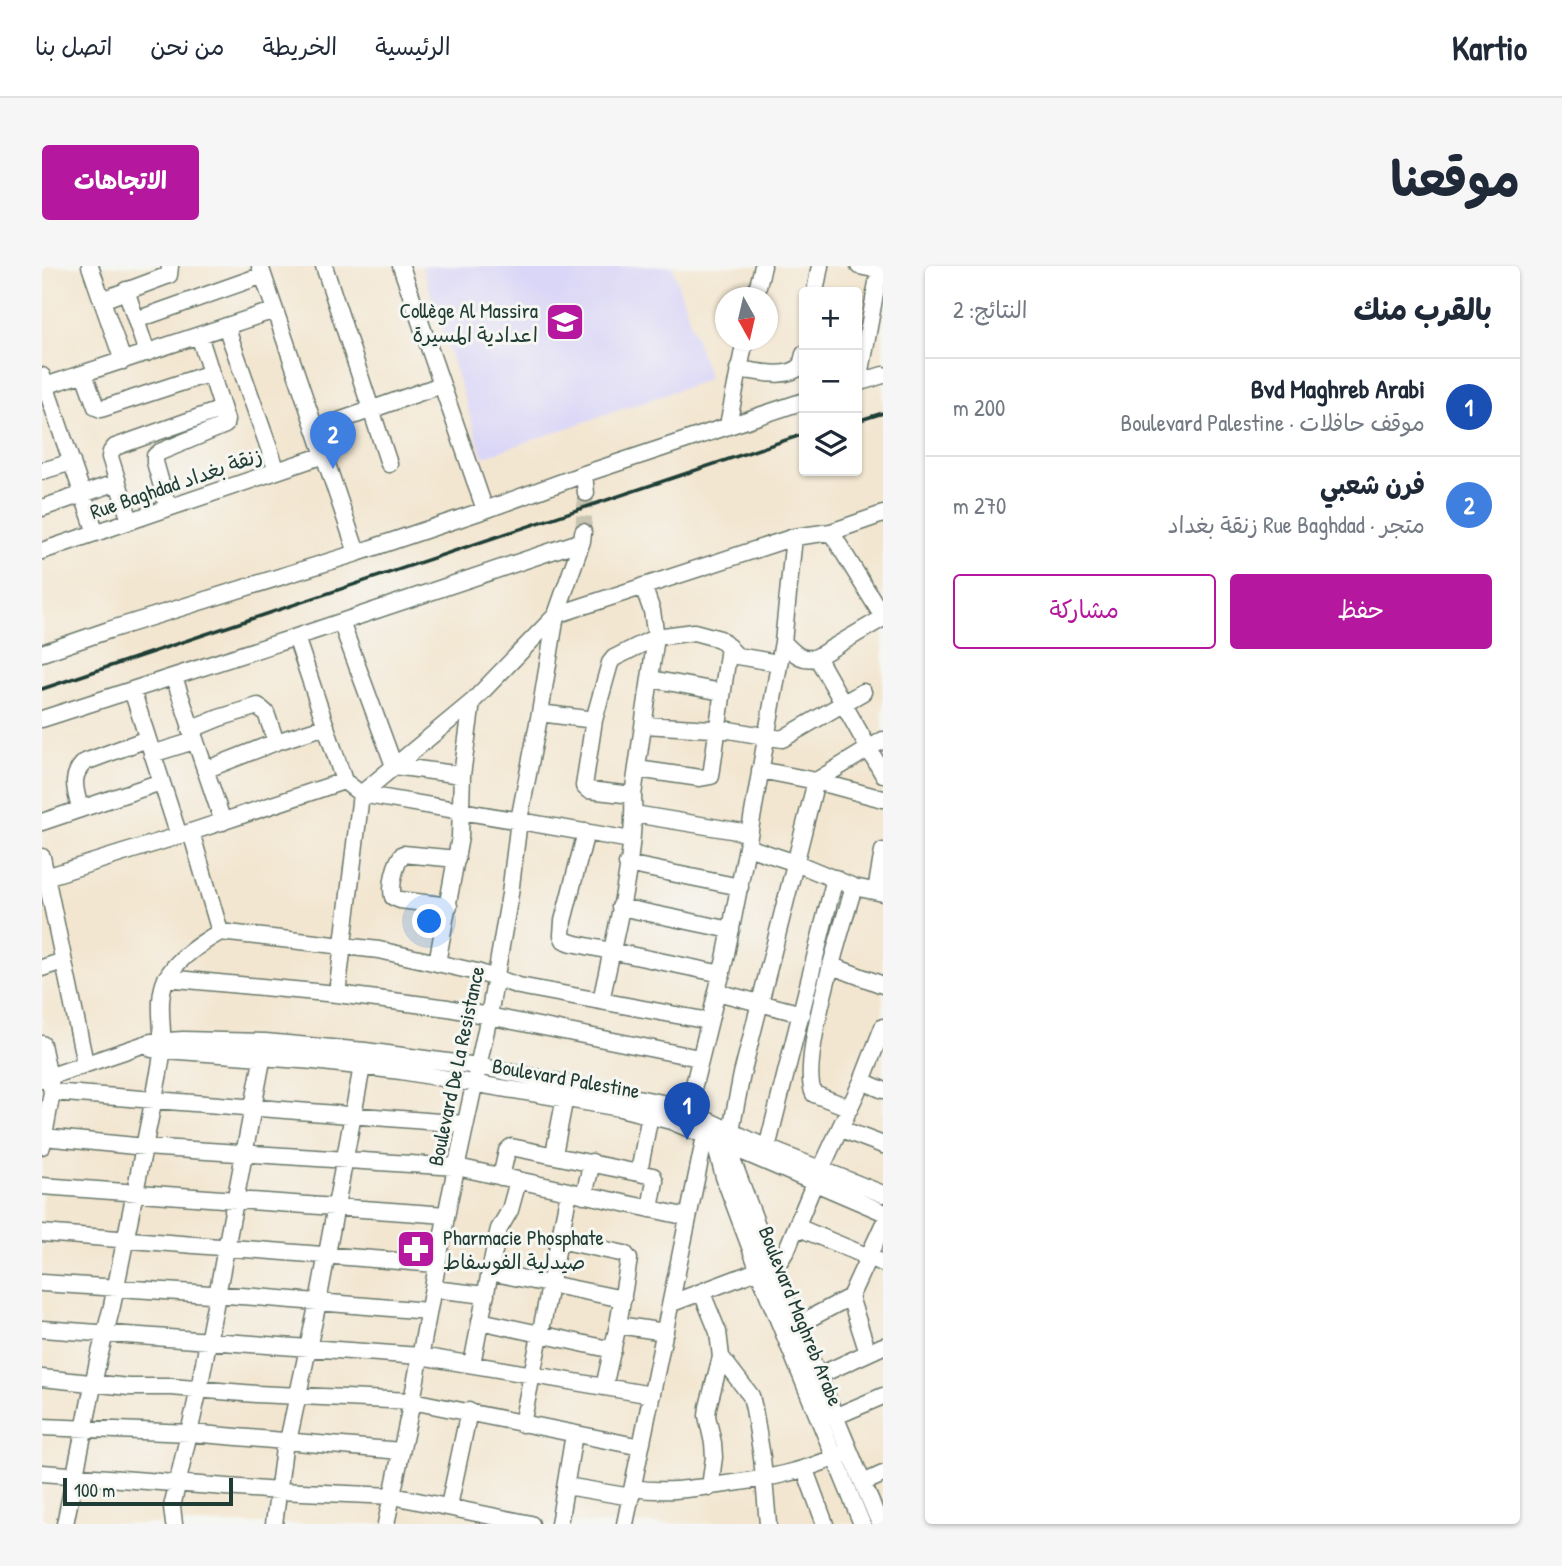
<!DOCTYPE html>
<html lang="ar">
<head>
<meta charset="utf-8">
<style>
  :root { --surface:#fff; --page:#f6f6f7; --text:#1f2937; --muted:#747a83; --line:#e0e1e3; --accent:#b5179e }
  body { margin:0; font-family:"Patrick Hand","Playpen Sans Arabic",sans-serif; background:var(--page); color:var(--text); direction:rtl }
  .controls { position:absolute; right:21px; top:21px; display:grid; overflow:hidden; border-radius:7px; box-shadow:0 2px 5px #0004 }
  .controls button { width:63px; height:63px; display:grid; place-items:center; padding:0; border:0; border-bottom:2px solid var(--line); background:var(--surface); color:var(--text); font:35px sans-serif }
  .compass { position:absolute; left:673px; top:21px; width:63px; height:63px; border-radius:50%; background:var(--surface); box-shadow:0 2px 5px #0004; rotate:172deg }
  .scale { position:absolute; left:21px; bottom:18px; width:170px; box-sizing:border-box; padding-left:7px; border:4px solid #1f3d34; border-top:0; font-size:19px; line-height:24px; white-space:nowrap; color:#1f3d34; -webkit-text-stroke:5px #f6f6f2; paint-order:stroke }
  .you { position:absolute; left:388px; top:656px; width:24px; height:24px; margin:-18px; border:5px solid #fff; border-radius:50%; background:#1a73e8; box-shadow:0 0 0 10px #1a73e833 }
  .badge { display:grid; place-items:center; width:46px; height:46px; border-radius:50%; background:var(--accent); color:#fff; font-size:23px; font-weight:700 }
  .pin { position:absolute; translate:-50% -58px; filter:drop-shadow(0 2px 4px #0008) }
  .pin::after { content:''; position:absolute; top:37px; width:24px; height:21px; background:inherit; clip-path:polygon(0 0,100% 0,50% 100%) }
  .list { margin:0; padding:0; list-style:none }
  h2 { display:flex; justify-content:space-between; align-items:center; height:91px; margin:0; padding:0 28px; font-size:30px }
  h2 small { font-size:23px; font-weight:400; color:var(--muted) }
  .list li { display:grid; grid-template-columns:46px 1fr auto; gap:21px; align-items:center; box-sizing:border-box; height:98px; padding:0 28px; border-top:2px solid var(--line) }
  .list b { display:block; font-size:26px; white-space:nowrap }
  .list p { margin:0; font-size:23px; white-space:nowrap; color:var(--muted) }
  .list em { font-size:23px; font-style:normal; color:var(--muted) }
  .actions { display:flex; gap:14px; padding:21px 28px }
  .actions a { flex:1; padding:16px 0; border:2px solid var(--accent); border-radius:7px; text-align:center; font-size:24px; color:var(--accent) }
  .actions .main { background:var(--accent); color:#fff }
  .icon { flex:none; width:38px; height:38px; fill:none; stroke:currentColor; stroke-width:2; stroke-linecap:round; stroke-linejoin:round }
  .map { position:relative; flex:none; width:841px; height:1258px; overflow:hidden; direction:ltr; border-radius:7px }
  header { display:flex; align-items:center; gap:42px; box-sizing:border-box; height:98px; padding:0 35px; background:var(--surface); border-bottom:2px solid var(--line) }
  header strong { font-size:33px }
  nav { display:flex; gap:38px; margin-inline-start:auto; font-size:24px }
  .intro { display:flex; align-items:center; justify-content:space-between; box-sizing:border-box; height:168px; padding:0 42px }
  h1 { margin:0; font-size:49px }
  .button { padding:18px 32px; border-radius:7px; background:var(--accent); color:#fff; font-size:24px; font-weight:700 }
  main { display:flex; gap:42px; padding:0 42px }
  aside { flex:1; background:var(--surface); border-radius:7px; box-shadow:0 2px 5px #0004 }
  .map>svg:first-child { display:block }
  .built { fill:#dad6f7 }
  .lines { fill:none; stroke-linecap:round; stroke-linejoin:round }
  .minor-tunnel { stroke:#c9c4b1; stroke-width:16; stroke-dasharray:16 8; stroke-linecap:butt }
  .minor-casing { stroke:#69786b; stroke-width:19 }
  .minor { stroke:#fff; stroke-width:16 }
  .rail { stroke:#1f3d34; stroke-width:3.5 }
  .labels { text-anchor:middle; dominant-baseline:central; stroke-width:6; stroke-linejoin:round; paint-order:stroke }
  .poi-label { font-size:21px; fill:#1f3d34; stroke:#f6f6f2; text-anchor:end }
  .street-label { font-size:21px; fill:#1f3d34; stroke:#f6f6f2 }
</style>
</head>
<body>
<header>
<strong>Kartio</strong>
<nav><a>الرئيسية</a><a>الخريطة</a><a>من نحن</a><a>اتصل بنا</a></nav>
</header>
<div class="intro"><h1>موقعنا</h1><a class="button">الاتجاهات</a></div>
<main>
<aside>
<h2>بالقرب منك<small>النتائج: 2</small></h2>
<ul class="list">
<li><span class="badge" style="background:#1a4fb4">1</span><div><b>Bvd Maghreb Arabi</b><p>موقف حافلات · Boulevard Palestine</p></div><em>200 m</em></li>
<li><span class="badge" style="background:#3f7fe0">2</span><div><b>فرن شعبي</b><p>متجر · Rue Baghdad زنقة بغداد</p></div><em>270 m</em></li>
</ul>
<div class="actions"><a class="main">حفظ</a><a>مشاركة</a></div>
</aside>
<div class="map">
<svg width="841" height="1258" viewBox="0 0 841 1258">
  <rect width="100%" height="100%" fill="#f6f6f2"/>
  <filter id="ink" filterUnits="userSpaceOnUse"><feTurbulence type="fractalNoise" baseFrequency=".0143" numOctaves="2"/><feDisplacementMap in="SourceGraphic" scale="14" xChannelSelector="R" yChannelSelector="G"/><feConvolveMatrix kernelMatrix="1 2 1 2 8 2 1 2 1" color-interpolation-filters="sRGB"/></filter>
  <filter id="wash" filterUnits="userSpaceOnUse"><feTurbulence type="fractalNoise" baseFrequency=".00686" numOctaves="4" result="noise"/><feDisplacementMap in="SourceGraphic" scale="28" xChannelSelector="R" yChannelSelector="G"/><feGaussianBlur stdDeviation="1.57" result="paint"/><feColorMatrix in="noise" values="0 0 0 0 0 0 0 0 0 0 0 0 0 0 0 0 0 1.4 0 .05"/><feComposite in="paint" operator="in"/></filter>
  <g filter="url(#wash)">
    <rect width="100%" height="100%" fill="#f3e6d0"/>
    <path class="built" d="M 380,0 L 630,0 L 667,113 L 441,191 Z"/>
  </g>
  <g filter="url(#ink)">
    <g class="lines">
      <path class="minor-tunnel" d="M 541,266 L 544,227"/>
      <g class="minor-casing">
        <path id="minor" d="M 48,0 L 81,95
          M 218,0 L 315,287
          M 282,0 L 347,198
          M 359,0 L 443,244
          M 817,0 L 841,5
          M 84,24 L 105,87
          M 773,26 L 778,0
          M 713,32 L 721,0
          M 60,34 L 127,9 L 128,0
          M 94,54 L 221,9
          M 184,60 L 235,205
          M 696,103 C 715,105 744,114 759,100 L 762,88
          M 42,108 L 54,141 L 59,143 L 169,107
          M 0,110 L 54,267
          M 817,116 L 838,0
          M 815,117 L 841,109
          M 3,120 L 233,44
          M 686,159 L 703,74
          M 274,163 L 399,119
          M 0,205 L 30,196
          M 542,208 L 544,227
          M 0,242 L 76,216
          M 126,242 L 113,196 L 113,190 L 118,186 L 183,159 L 184,154 L 157,69
          M 88,255 L 68,191 L 69,186 L 73,181 L 180,143
          M 789,266 L 841,351
          M 0,285 L 282,189
          M 299,356 L 352,500 L 420,509
          M 254,371 L 302,515 L 319,528 L 589,574
          M 741,376 C 752,387 759,396 775,391 L 841,508
          M 0,387 L 67,364 L 315,287 L 443,244 L 542,208 L 762,135
          M 775,391 L 841,352
          M 132,411 L 181,556
          M 609,413 L 680,426
          M 90,424 L 137,570
          M 498,447 L 552,454
          M 0,453 L 254,371 L 540,275
          M 602,459 L 687,464 L 740,473 L 821,426
          M 148,464 L 177,452 L 216,440 L 224,447 L 234,476
          M 110,488 L 152,475
          M 595,503 L 658,512 L 669,510 L 687,381
          M 163,504 L 234,476 L 284,460
          M 718,504 L 774,515 L 841,533
          M 591,529 L 546,524 L 542,520 L 552,454 L 568,397 L 572,392 L 614,371 L 652,366 L 678,373 L 695,390 L 736,397
          M 38,543 C 34,525 27,510 43,496 L 105,473
          M 592,548 L 707,567
          M 0,556 L 119,516
          M 149,566 L 178,666
          M 544,566 L 521,655 L 520,669 L 522,674 L 530,677 L 680,708
          M 705,581 L 754,597 L 812,621 L 841,627
          M 0,591 L 43,797
          M 585,598 L 698,621
          M 4,611 L 149,566 L 302,515
          M 834,625 L 841,585
          M 407,640 L 358,634 L 351,631 C 348,620 353,597 361,588 L 415,593
          M 578,641 L 689,664
          M 395,697 L 418,571 L 420,509 L 430,436
          M 790,700 L 841,719
          M 0,702 L 21,695
          M 124,712 L 295,728 L 406,742 L 657,792
          M 675,726 L 760,748
          M 295,728 L 319,528 L 430,436 L 514,349 L 752,271 L 789,266 L 841,248
          M 559,735 C 572,671 594,593 591,529 L 614,371 L 610,345 L 601,320
          M 0,778 L 10,826 L 0,880
          M 110,783 L 272,795 L 359,805 L 578,842 L 629,855 L 841,946
          M 0,813 L 109,776 L 141,774 L 223,776 L 323,785 L 436,800 L 635,840 L 725,882 L 841,928
          M 820,815 L 841,824
          M 10,826 L 423,858
          M 808,842 L 772,828 C 756,798 801,657 812,621
          M 646,843 L 683,693 L 705,581 L 741,376 L 752,271
          M 799,863 L 841,879
          M 689,864 L 700,808 L 774,515 L 841,474
          M 670,867 L 682,911 L 726,1029 L 820,1258
          M 2,871 L 103,881 L 415,901 L 646,951
          M 682,872 L 730,999 L 838,1258
          M 725,882 L 793,612
          M 512,888 L 523,831
          M 597,906 L 608,849
          M 459,911 L 465,885 L 469,881 L 611,910 L 613,915 L 608,943
          M 0,920 L 404,949
          M 542,929 L 550,896
          M 755,961 L 841,997
          M 0,967 L 395,998
          M 517,974 L 583,988 L 587,993 L 576,1059 L 562,1121
          M 448,1006 L 581,1033
          M 0,1017 L 214,1031 L 386,1045
          M 391,1023 L 444,1029
          M 660,1027 L 676,1066 L 679,1091 L 666,1141 L 665,1150 L 671,1177 L 672,1191 L 668,1221
          M 808,1031 L 826,1087
          M 630,1037 L 707,1008 L 739,993 L 745,983 L 772,918 L 820,815 L 841,761
          M 438,1055 L 571,1084
          M 576,1059 L 623,1066
          M 755,1059 L 808,1031 L 841,959
          M 0,1063 L 378,1090 L 610,1129
          M 679,1091 L 709,1130 L 712,1143 L 720,1191 L 726,1258
          M 430,1098 L 454,975 L 457,963 L 468,944 L 476,915
          M 0,1112 L 87,1121 L 129,1121 L 214,1128 L 370,1135 L 599,1181
          M 767,1114 L 841,1080
          M 792,1151 L 841,1130
          M 480,1158 L 527,926
          M 0,1161 L 148,1167 L 359,1185
          M 246,1175 L 276,1036 L 322,790
          M 763,1204 L 783,1258
          M 0,1207 L 237,1225 L 351,1230 L 489,1258
          M 821,1217 L 841,1208
          M 524,1220 L 589,1231
          M 591,1222 C 620,1227 648,1223 677,1219 C 724,1213 758,1207 801,1188
          M 407,1240 L 427,1145
          M 23,1258 L 56,1095 L 70,1040 L 117,807 C 118,800 120,792 120,785 C 122,762 114,734 124,713 C 134,693 159,677 178,666 L 337,684 L 435,706 L 477,720 L 667,755
          M 132,1258 L 130,1241 L 157,1123 L 222,784
          M 232,1258 L 243,1175
          M 344,1258 L 370,1135 L 407,935 L 447,750 L 468,628 L 477,554 L 498,447 L 514,349 L 540,275 L 541,266
          M 517,1258 L 532,1168
          M 583,1258 L 663,870"/>
      </g>
      <use href="#minor" class="minor"/>
      <path class="rail" d="M 815,155 L 841,147
        M 0,423 L 762,168"/>
    </g>
  </g>
  <defs>
    <g id="school-square" transform="scale(2.0125)"><rect x="-9" y="-9" width="18" height="18" rx="4" fill="#b5179e" stroke="#f6f6f2"/><path d="M0-5L7-2L0 1L-7-2ZM-4 1L0 2.5L4 1V4Q0 6-4 4Z" fill="#fff"/></g>
    <g id="pharmacy-square" transform="scale(2.0125)"><rect x="-9" y="-9" width="18" height="18" rx="4" fill="#b5179e" stroke="#f6f6f2"/><path d="M-2-6h4v4h4v4h-4v4h-4v-4h-4v-4h4Z" fill="#fff"/></g>
  </defs>
  <g fill-rule="evenodd">
    <use href="#school-square" x="523" y="56"/>
    <use href="#pharmacy-square" x="374" y="983"/>
  </g>
  <g class="labels">
    <g class="poi-label">
      <text x="496" y="44">Collège Al Massira<tspan x="496" dy="24">اعدادية المسيرة</tspan></text>
      <text x="401" y="971" text-anchor="start">Pharmacie Phosphate<tspan x="401" dy="24">صيدلية الفوسفاط</tspan></text>
    </g>
    <g class="street-label">
      <text transform="translate(134 217) rotate(-19)">Rue Baghdad زنقة بغداد</text>
      <text transform="translate(414 800) rotate(-78)">Boulevard De La Resistance</text>
      <text transform="translate(524 812) rotate(10)">Boulevard Palestine</text>
      <text transform="translate(759 1050) rotate(68)">Boulevard Maghreb Arabe</text>
    </g>
  </g>
</svg>
<div class="controls">
<button>+</button>
<button>−</button>
<button><svg class="icon" aria-label="layers" viewBox="0 0 24 24"><path d="M12 4l9 5-9 5-9-5zM3 14l9 5 9-5"/></svg></button>
</div>
<svg class="compass" viewBox="-18 -18 36 36"><path d="M0-13l5 13h-10z" fill="#e53935"/><path d="M0 13l5-13h-10z" fill="#747a83"/></svg>
<div class="scale">100 m</div>
<div class="you"></div>
<div class="pin badge" style="left:645px;top:874px;background:#1a4fb4">1</div>
<div class="pin badge" style="left:291px;top:203px;background:#3f7fe0">2</div>
</div>
</main>
</body>
</html>
